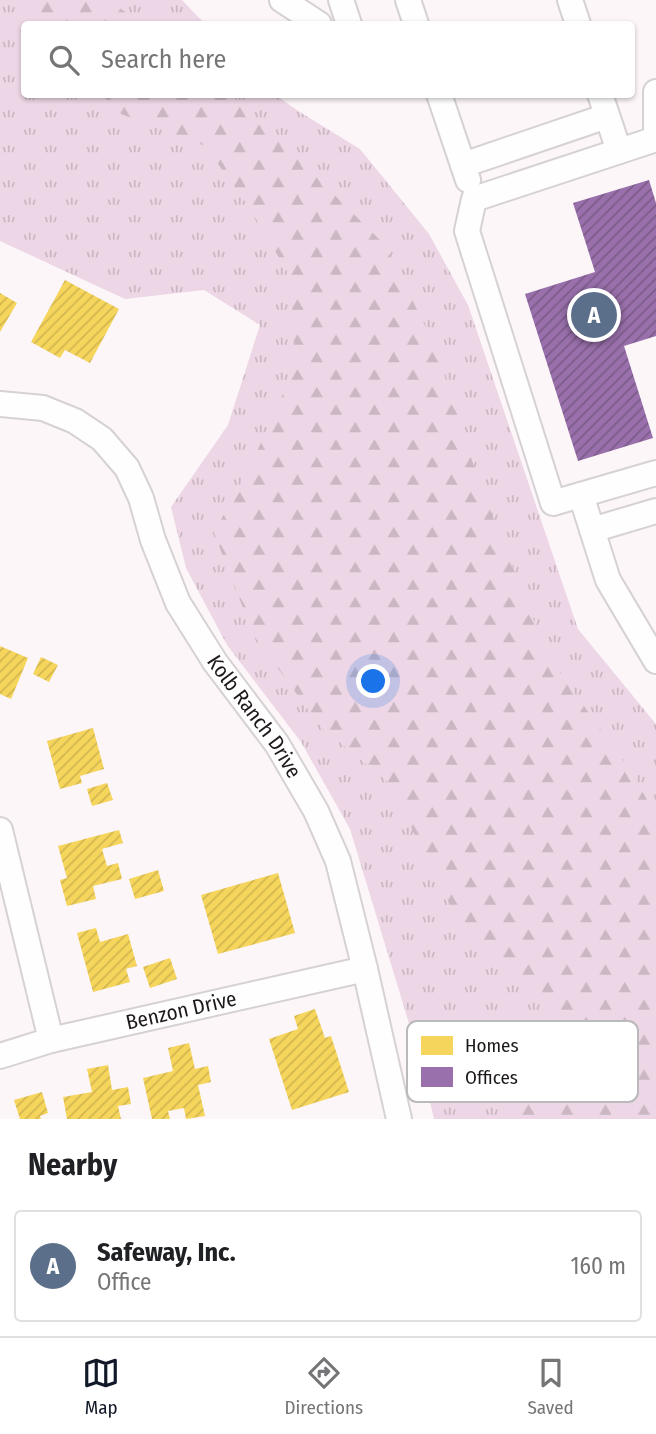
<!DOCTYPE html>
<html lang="en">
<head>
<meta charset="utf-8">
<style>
  :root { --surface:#fff; --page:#f6f6f6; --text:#202124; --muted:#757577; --line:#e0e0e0; --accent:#111827 }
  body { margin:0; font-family:"Fira Sans Condensed",sans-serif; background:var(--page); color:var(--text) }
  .you { position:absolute; left:374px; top:682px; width:24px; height:24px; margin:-18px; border:5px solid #fff; border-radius:50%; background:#1a73e8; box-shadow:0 0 0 10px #1a73e833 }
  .badge { display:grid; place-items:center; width:46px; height:46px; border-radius:50%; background:var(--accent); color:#fff; font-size:23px; font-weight:700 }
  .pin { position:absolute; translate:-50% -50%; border:4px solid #fff; box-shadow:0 2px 7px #0006 }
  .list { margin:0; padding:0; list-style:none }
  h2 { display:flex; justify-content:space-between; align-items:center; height:91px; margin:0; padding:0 28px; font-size:30px }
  h2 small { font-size:23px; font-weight:400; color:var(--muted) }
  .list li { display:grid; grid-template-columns:46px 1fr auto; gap:21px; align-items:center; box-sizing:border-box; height:112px; margin:0 14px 14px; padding:0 14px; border:2px solid var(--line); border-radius:7px }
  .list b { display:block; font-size:26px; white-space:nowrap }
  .list p { margin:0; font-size:23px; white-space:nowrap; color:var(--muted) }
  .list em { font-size:23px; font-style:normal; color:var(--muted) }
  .icon { flex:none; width:38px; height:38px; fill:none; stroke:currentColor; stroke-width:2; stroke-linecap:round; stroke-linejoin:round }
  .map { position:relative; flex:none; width:656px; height:1119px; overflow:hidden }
  .search { position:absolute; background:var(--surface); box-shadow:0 2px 5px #0004; left:21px; right:21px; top:21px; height:77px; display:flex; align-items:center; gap:18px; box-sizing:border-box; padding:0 24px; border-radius:7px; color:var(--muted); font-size:26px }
  .sheet { height:217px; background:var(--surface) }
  nav { display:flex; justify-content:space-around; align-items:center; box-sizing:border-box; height:98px; border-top:2px solid var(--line); background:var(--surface); font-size:19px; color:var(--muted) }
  nav a { display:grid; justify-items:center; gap:4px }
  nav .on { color:var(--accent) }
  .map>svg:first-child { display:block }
  .grass { fill:url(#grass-tufts) }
  .forest { fill:url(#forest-firs) }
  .homes { fill:url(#homes-hatch) }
  .offices { fill:url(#offices-hatch) }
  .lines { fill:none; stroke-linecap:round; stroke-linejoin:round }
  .minor-casing { stroke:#d6d1d4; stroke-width:28 }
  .minor { stroke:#fffefe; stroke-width:24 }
  .labels { text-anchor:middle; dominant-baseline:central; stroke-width:7; stroke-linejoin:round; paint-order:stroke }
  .street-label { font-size:21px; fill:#1d181c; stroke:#fff }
  .key { fill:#fff; stroke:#bbbabb; stroke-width:2 }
  .key-label { font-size:19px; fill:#1d181c }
</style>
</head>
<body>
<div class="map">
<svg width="656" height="1119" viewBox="0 0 656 1119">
  <defs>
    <pattern id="grass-tufts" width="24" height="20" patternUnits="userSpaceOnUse" patternTransform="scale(1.75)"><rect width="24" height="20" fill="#edd6e5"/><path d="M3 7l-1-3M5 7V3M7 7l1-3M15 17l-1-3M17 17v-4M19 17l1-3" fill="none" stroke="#cbb7c4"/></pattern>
    <pattern id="forest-firs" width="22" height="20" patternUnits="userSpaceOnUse" patternTransform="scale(1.75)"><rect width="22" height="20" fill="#edd6e5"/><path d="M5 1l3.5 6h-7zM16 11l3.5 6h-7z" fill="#cbb7c4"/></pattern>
    <pattern id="homes-hatch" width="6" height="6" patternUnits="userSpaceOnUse" patternTransform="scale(1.75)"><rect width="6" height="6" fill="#f6d55c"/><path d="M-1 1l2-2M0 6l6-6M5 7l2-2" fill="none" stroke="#d2b64f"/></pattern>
    <pattern id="offices-hatch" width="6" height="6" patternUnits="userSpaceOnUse" patternTransform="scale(1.75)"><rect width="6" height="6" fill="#9970ab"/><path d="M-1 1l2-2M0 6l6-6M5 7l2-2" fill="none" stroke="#7c5b8a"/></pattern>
  </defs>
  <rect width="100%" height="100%" fill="#fcf6f9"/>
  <path class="grass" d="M 0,0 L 182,0 L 205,24 L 24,24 L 24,94 L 275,95 L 303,114 L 360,149 L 429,234 L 468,305 L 578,629 L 656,724 L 656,1119 L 434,1119 L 421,1063 L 350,829 L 301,742 L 227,645 L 186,568 L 171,507 L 228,425 L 260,325 L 204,290 L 125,299 L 0,241 Z"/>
  <path class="forest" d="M 17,0 L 107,0 L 144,24 L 38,24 Z
    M 102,95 L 231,95 L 298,159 L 385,245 L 435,346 L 478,479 L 548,656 L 632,773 L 656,816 L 656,1119 L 504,1119 L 536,1067 L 566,1096 L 558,1014 L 453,911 L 389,783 L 321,727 L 254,636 L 214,533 L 254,458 L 295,367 L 290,276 L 247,204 L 205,146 L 121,114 Z"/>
  <path class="homes" d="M 65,280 L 119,309 L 90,363 L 65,350 L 60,358 L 31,342 Z
    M 0,293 L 17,303 L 0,332 Z
    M 0,646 L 28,658 L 11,699 L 0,694 Z
    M 41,657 L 58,665 L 49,682 L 33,674 Z
    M 93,728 L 104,769 L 80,776 L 82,783 L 60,789 L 47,741 Z
    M 107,783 L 113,800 L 92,806 L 87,789 Z
    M 119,830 L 123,843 L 102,849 L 107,866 L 118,863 L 122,879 L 93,886 L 96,899 L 67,906 L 60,880 L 67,878 L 58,846 Z
    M 158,870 L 164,891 L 135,899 L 129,879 Z
    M 278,873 L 295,933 L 218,954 L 201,895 Z
    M 96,928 L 100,942 L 128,934 L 137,966 L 126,969 L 130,982 L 93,992 L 77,933 Z
    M 170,958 L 177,979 L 150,988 L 143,967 Z
    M 315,1009 L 325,1038 L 331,1036 L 349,1092 L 292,1110 L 269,1039 L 298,1029 L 294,1016 Z
    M 189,1043 L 195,1069 L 208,1066 L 211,1082 L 198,1085 L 205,1116 L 186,1119 L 184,1108 L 168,1111 L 170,1119 L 152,1119 L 143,1078 L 173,1071 L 168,1048 Z
    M 108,1065 L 112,1090 L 128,1087 L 131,1104 L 118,1106 L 121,1119 L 67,1119 L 63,1097 L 92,1092 L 87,1069 Z
    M 42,1092 L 48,1113 L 40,1116 L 41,1119 L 20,1119 L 14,1100 Z"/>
  <path class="offices" d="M 649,180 L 656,203 L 656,336 L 624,346 L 653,438 L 578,461 L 525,294 L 595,272 L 573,203 Z"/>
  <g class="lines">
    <g class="minor-casing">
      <g id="minor">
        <path d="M 282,0 L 319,24"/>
        <path d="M 341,0 L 349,24"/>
        <path d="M 408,0 L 416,24"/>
        <path d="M 570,0 L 578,24"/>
        <path d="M 656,92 L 656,128"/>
        <path d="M 439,94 L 468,180"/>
        <path d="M 600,94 L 619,151"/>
        <path d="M 656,139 L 474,199 L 467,231 L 553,503 L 656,473"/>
        <path d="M 463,165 L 607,116"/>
        <path id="s1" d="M 0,404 L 43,408 L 75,421 L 102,439 L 127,468 L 141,498 L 153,540 L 178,603 L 215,662 L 277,744 L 316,811 L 338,861 L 365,969 L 399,1119"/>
        <path d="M 581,495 L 608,580 L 656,661"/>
        <path d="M 592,530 L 656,511"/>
        <path d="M 0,830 L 51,1040"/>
        <path id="s2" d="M 0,1056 L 51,1040 L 365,969"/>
      </g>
    </g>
    <use href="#minor" class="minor"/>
  </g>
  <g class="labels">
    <g class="street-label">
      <text stroke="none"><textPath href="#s1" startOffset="430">Kolb Ranch Drive</textPath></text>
      <text stroke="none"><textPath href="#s2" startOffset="187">Benzon Drive</textPath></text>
    </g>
  </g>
  <rect x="407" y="1021" width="231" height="81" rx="10" class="key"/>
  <rect x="421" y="1036" width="32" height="19" fill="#f6d55c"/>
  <rect x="421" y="1067" width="32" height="20" fill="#9970ab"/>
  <g class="key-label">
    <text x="465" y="1052">Homes</text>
    <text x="465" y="1084">Offices</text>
  </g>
</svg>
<div class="you"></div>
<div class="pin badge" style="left:594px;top:315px;background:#5c6f8a">A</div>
<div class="search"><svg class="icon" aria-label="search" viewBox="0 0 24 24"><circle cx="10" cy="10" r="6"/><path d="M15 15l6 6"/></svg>Search here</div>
</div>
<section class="sheet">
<h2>Nearby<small></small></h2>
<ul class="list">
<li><span class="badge" style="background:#5c6f8a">A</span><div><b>Safeway, Inc.</b><p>Office</p></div><em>160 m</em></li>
</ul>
</section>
<nav>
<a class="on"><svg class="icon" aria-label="map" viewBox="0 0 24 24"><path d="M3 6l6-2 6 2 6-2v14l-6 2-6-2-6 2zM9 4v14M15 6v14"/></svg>Map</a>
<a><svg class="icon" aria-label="directions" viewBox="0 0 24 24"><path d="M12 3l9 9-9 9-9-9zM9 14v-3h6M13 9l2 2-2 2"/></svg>Directions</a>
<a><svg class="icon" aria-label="saved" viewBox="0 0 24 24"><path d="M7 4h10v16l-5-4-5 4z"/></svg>Saved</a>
</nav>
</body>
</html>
